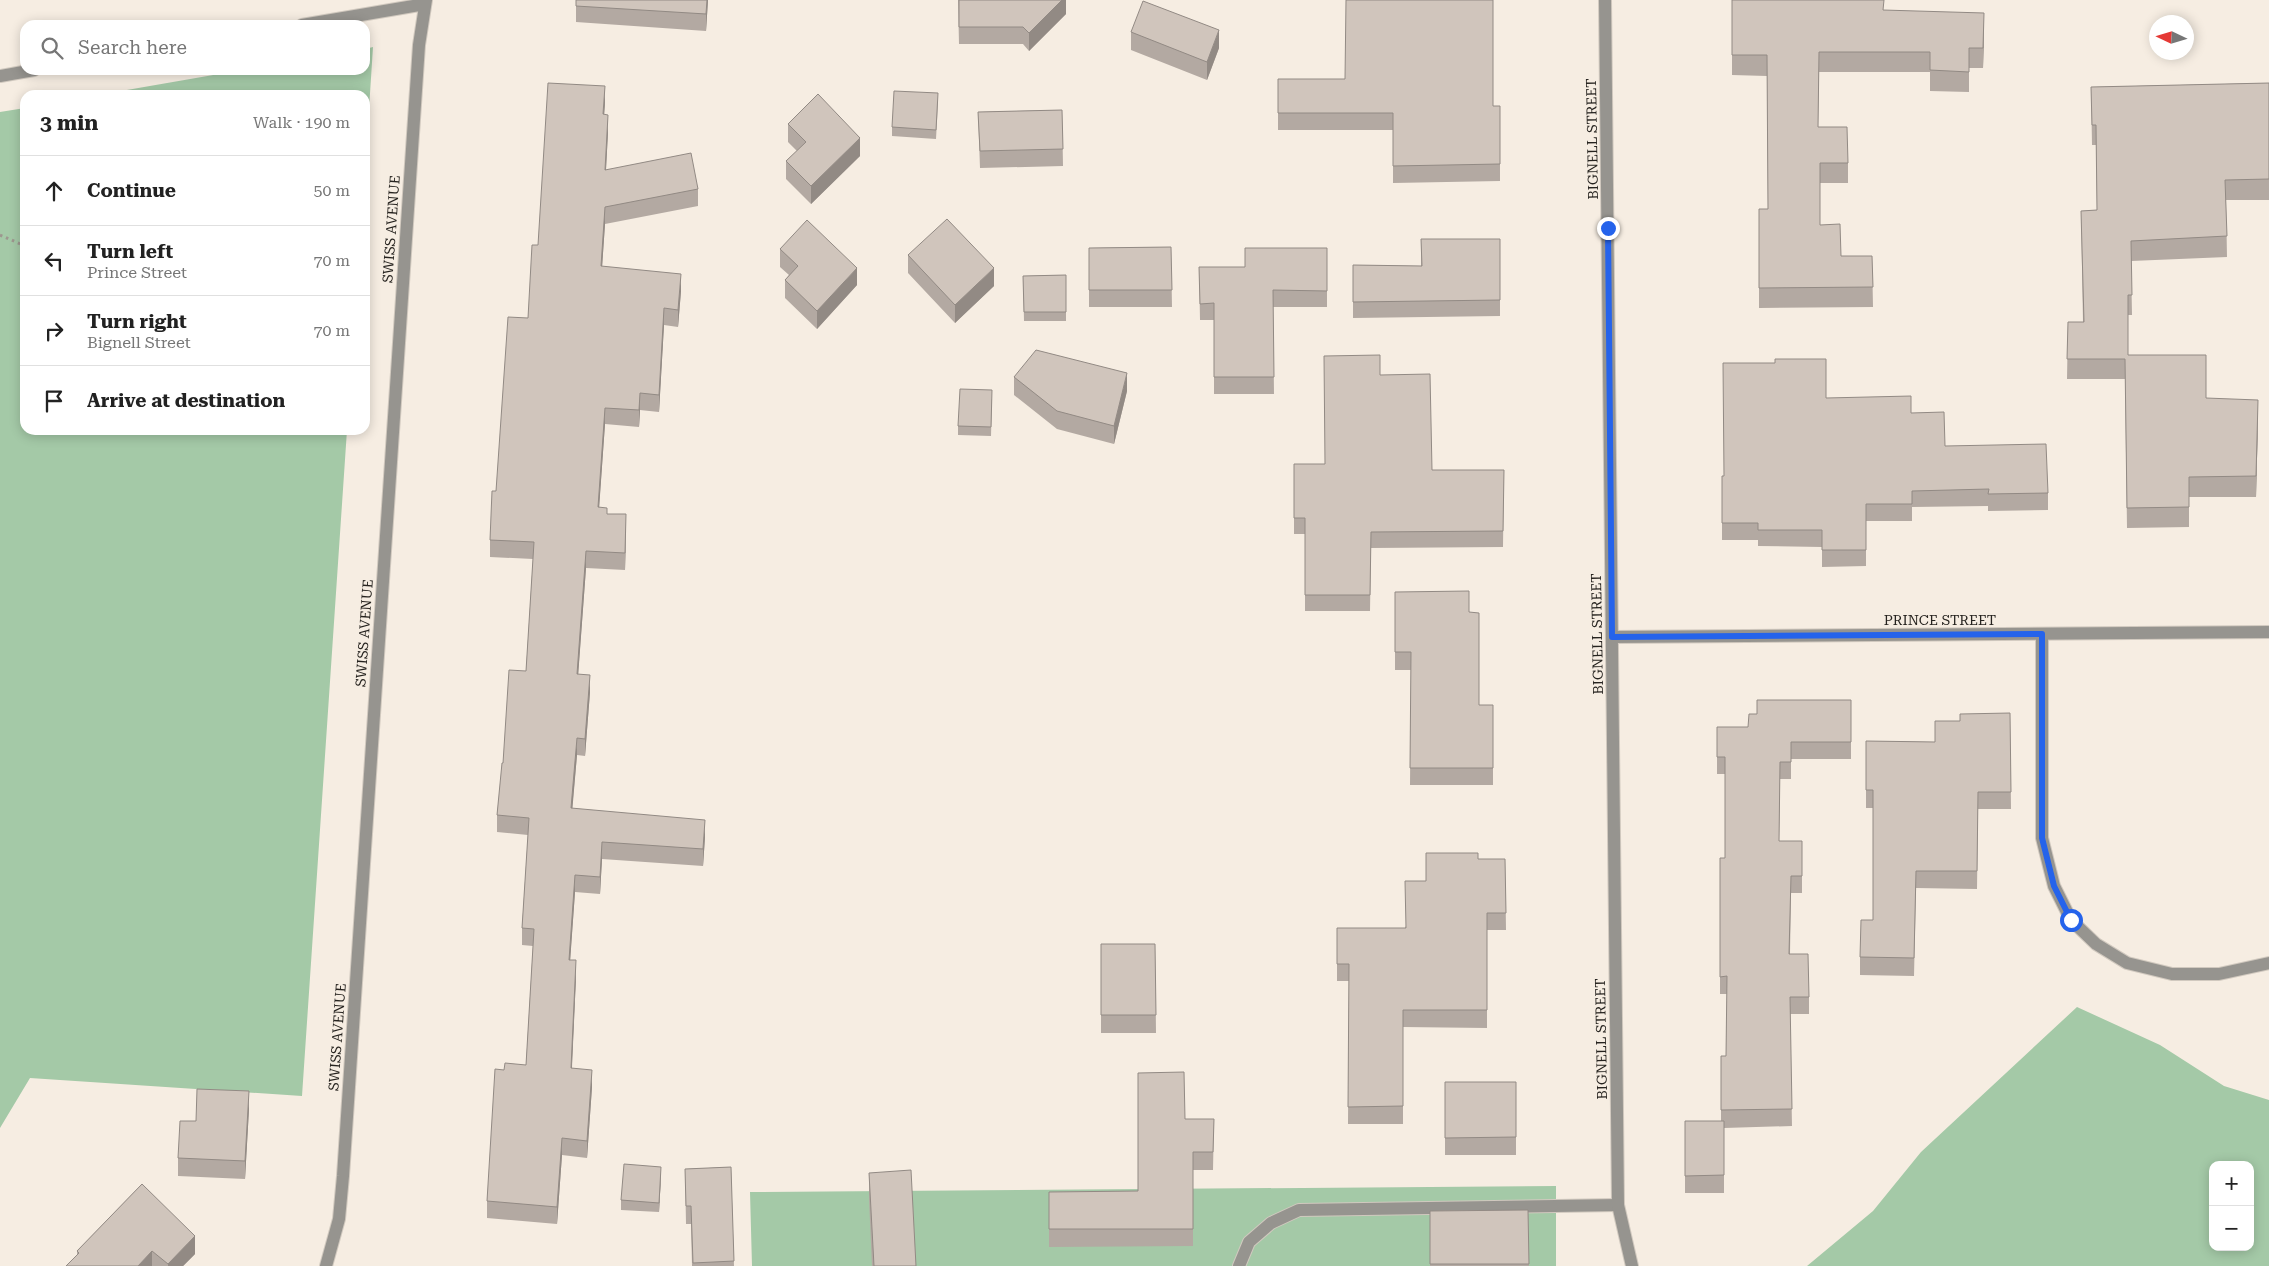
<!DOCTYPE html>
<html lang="en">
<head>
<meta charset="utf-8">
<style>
  :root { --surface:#fff; --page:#f2f2f2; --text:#222; --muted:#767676; --line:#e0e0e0 }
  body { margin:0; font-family:"Roboto Serif",serif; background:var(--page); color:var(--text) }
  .controls { position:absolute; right:15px; bottom:15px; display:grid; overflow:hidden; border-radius:10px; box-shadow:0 2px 12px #0003 }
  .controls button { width:45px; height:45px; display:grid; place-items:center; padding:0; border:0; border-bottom:1px solid var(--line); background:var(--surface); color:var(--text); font:25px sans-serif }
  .compass { position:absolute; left:2149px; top:15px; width:45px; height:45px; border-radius:50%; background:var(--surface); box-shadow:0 2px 12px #0003; rotate:274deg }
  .stop { position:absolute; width:15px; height:15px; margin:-11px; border:4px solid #2563eb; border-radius:50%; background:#fff }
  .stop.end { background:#2563eb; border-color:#fff; box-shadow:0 1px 5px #0008 }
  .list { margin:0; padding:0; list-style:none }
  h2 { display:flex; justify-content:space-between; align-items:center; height:65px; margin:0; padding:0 20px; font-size:21px }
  h2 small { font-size:16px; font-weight:400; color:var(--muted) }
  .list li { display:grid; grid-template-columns:32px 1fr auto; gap:15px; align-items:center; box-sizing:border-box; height:70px; padding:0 20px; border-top:1px solid var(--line) }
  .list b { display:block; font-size:19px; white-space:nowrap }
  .list p { margin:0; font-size:16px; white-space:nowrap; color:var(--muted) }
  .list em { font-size:16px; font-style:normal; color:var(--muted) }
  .icon { flex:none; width:28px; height:28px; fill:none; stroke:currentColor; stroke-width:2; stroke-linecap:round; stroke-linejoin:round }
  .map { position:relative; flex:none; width:2269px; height:1266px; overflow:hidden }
  .search { position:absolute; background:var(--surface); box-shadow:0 2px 12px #0003; left:20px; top:20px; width:350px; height:55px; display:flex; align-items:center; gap:12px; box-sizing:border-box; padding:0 18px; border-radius:15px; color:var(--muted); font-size:19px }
  .panel { position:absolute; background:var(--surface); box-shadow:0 2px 12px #0003; left:20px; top:90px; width:350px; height:345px; border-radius:15px }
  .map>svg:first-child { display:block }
  .green { fill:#a4c9a7; fill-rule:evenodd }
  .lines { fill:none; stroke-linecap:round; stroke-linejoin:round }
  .service-casing { stroke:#d1c9bf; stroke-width:14 }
  .minor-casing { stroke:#d1c9bf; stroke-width:14 }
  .path { stroke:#9d978f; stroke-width:3; stroke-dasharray:2.5 4; stroke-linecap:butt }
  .service { stroke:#96948f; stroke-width:12 }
  .minor { stroke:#96948f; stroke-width:12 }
  .wall { fill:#b3a9a2 }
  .shaded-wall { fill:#928a84 }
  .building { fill:#d0c5bc; stroke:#928a84 }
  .route { stroke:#2563eb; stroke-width:6 }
  .labels { text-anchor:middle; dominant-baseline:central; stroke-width:4; stroke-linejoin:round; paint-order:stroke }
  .street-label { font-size:14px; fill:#26231f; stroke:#f6ede2 }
</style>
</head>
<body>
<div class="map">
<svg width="2269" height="1266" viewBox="0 0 2269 1266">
  <rect width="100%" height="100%" fill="#f6ede2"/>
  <path class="green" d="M 373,47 L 365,171 L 365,95 L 98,95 L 242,70 L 365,70 L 365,49 Z
    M 25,108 L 25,430 L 347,430 L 302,1096 L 30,1078 L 0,1128 L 0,112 Z
    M 2077,1007 L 2160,1045 L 2224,1086 L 2269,1100 L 2269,1266 L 1807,1266 L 1873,1211 L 1921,1152 ZM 2213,1165 L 2250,1165 L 2250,1247 L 2213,1247 Z
    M 1556,1186 L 1556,1266 L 752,1266 L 750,1192 Z"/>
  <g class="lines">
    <g class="service-casing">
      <path id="service" d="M 2042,634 L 2042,838 L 2054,886 L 2071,920 L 2096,944 L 2127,963 L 2172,974 L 2219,974 L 2269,963
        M 1239,1266 L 1249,1242 L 1271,1223 L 1299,1210 L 1618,1205"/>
    </g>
    <g class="minor-casing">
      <path id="minor" d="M 1605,0 L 1618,1205 L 1632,1266
        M 302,25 L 425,4
        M 0,76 L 34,70
        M 1612,637 L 2269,632
        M 326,1266 L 339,1219 L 343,1176 L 419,45 L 426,0"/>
    </g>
    <path class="path" d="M 0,235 L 25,246"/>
    <use href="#service" class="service"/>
    <use href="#minor" class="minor"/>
  </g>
  <path class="wall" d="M 576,0 L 708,0 L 706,31 L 576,22 Z
    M 958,0 L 1066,0 L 1066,14 L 1029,51 L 1023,44 L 959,44 Z
    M 1732,0 L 1883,10 L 1984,33 L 1983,68 L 1969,68 L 1969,92 L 1930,91 L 1930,72 L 1819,72 L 1818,127 L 1848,163 L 1848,183 L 1820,183 L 1820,225 L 1841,256 L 1872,256 L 1873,307 L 1759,308 L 1759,209 L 1768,209 L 1767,76 L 1732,75 Z
    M 1131,32 L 1219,48 L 1207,80 L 1131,50 Z
    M 1278,79 L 1345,79 L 1493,106 L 1500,106 L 1500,181 L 1393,183 L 1393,130 L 1278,130 Z
    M 2269,83 L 2269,200 L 2226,200 L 2227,257 L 2131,261 L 2132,315 L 2128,315 L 2128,355 L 2206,398 L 2258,420 L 2256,497 L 2189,497 L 2189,527 L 2127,528 L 2125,379 L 2067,379 L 2068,322 L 2083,322 L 2081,211 L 2097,210 L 2096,145 L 2092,145 L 2091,87 Z
    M 938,102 L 936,139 L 892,136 L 892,127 Z
    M 605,103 L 604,114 L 608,132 L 606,170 L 698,189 L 698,206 L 605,224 L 602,267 L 681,291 L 678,327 L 664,325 L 659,412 L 640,410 L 639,427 L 605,424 L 599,507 L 607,514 L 626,531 L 625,570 L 586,568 L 578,675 L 590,692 L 585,756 L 577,755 L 572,809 L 705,837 L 703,866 L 602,859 L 600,894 L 575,892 L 570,960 L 576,977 L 572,1068 L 592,1087 L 587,1158 L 562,1155 L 557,1224 L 487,1218 L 487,1201 L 504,1070 L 526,1065 L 533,946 L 522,945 L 522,928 L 528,835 L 497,832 L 497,815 L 503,763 L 526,671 L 533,559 L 490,557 L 490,540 L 496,491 L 528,318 L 538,245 Z
    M 1062,110 L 1063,166 L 980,168 L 978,112 Z
    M 788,124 L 860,156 L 811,204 L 786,179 L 786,161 L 797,151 L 788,142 Z
    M 1421,239 L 1500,239 L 1500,316 L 1353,318 L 1353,265 L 1421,266 Z
    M 1171,247 L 1172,307 L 1089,307 L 1089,248 Z
    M 1327,248 L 1327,307 L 1273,307 L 1274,394 L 1214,394 L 1214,320 L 1200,320 L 1199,267 L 1245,267 Z
    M 780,249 L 857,285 L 817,329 L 785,298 L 785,280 L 789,275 L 780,267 Z
    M 908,255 L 994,286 L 955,323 L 908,273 Z
    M 1066,275 L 1066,321 L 1024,321 L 1023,276 Z
    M 1380,375 L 1432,470 L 1504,470 L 1503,547 L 1371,548 L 1370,611 L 1305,611 L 1305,534 L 1294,534 L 1294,464 L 1325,464 Z
    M 1014,377 L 1127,391 L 1114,444 L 1057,429 L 1014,395 Z
    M 1826,398 L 1911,413 L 1945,446 L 2048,493 L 2048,510 L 1988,511 L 1988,506 L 1912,507 L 1912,521 L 1866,521 L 1866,566 L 1822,567 L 1822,547 L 1758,546 L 1758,540 L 1722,540 L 1722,523 L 1724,476 Z
    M 992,399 L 991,436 L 958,435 L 958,426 Z
    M 1395,592 L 1469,612 L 1479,705 L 1493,705 L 1493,785 L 1410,785 L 1411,670 L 1395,670 Z
    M 1851,700 L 1851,759 L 1791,759 L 1791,779 L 1780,779 L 1779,841 L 1802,841 L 1802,893 L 1791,893 L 1790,954 L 1809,997 L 1809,1014 L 1790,1014 L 1792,1126 L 1724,1128 L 1724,1193 L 1685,1193 L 1685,1121 L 1721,1121 L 1721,1056 L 1726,1056 L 1727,994 L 1720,994 L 1720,875 L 1725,858 L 1725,774 L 1717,774 L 1717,757 L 1748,727 L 1757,714 Z
    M 2010,713 L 2011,809 L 1978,809 L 1977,889 L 1916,888 L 1914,976 L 1860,975 L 1860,957 L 1873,920 L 1873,808 L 1866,808 L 1866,741 L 1935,742 L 1960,721 Z
    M 1426,853 L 1478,859 L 1505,859 L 1506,930 L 1487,930 L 1487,1028 L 1403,1027 L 1403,1124 L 1348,1124 L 1349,981 L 1337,981 L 1337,928 L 1405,928 L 1426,881 Z
    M 1101,944 L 1155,944 L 1156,1033 L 1101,1033 Z
    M 1445,1082 L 1516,1082 L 1516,1155 L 1445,1155 Z
    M 249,1109 L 245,1179 L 178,1176 L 178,1158 L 196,1121 Z
    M 1185,1119 L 1214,1119 L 1213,1170 L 1193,1170 L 1193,1246 L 1049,1247 L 1049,1192 L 1138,1191 Z
    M 731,1167 L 734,1266 L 692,1266 L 691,1224 L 686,1224 L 685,1169 Z
    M 869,1173 L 916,1266 L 872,1266 L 869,1199 Z
    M 661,1176 L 659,1212 L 621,1210 L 621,1200 Z
    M 142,1184 L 195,1254 L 183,1266 L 66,1266 L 77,1255 L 77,1251 Z
    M 1528,1210 L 1529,1266 L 1430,1266 L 1430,1211 Z"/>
  <path class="shaded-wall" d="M 707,0 L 708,0 L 706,31 L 706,14 Z
    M 1062,0 L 1066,0 L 1066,14 L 1029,51 L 1029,33 Z
    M 1984,13 L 1984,33 L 1983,68 L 1983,48 Z
    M 1219,30 L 1219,48 L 1207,80 L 1207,62 Z
    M 605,86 L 605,103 L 603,131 L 603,114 Z
    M 608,115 L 608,132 L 605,187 L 605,170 Z
    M 860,138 L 860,156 L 811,204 L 811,186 Z
    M 605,207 L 605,224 L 601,283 L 601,266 Z
    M 857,268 L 857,285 L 817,329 L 817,311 Z
    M 994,268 L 994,286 L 955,323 L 955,305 Z
    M 681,274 L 681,291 L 678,327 L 678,310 Z
    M 664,308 L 664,325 L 659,412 L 659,395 Z
    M 1127,373 L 1127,391 L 1114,444 L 1114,426 Z
    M 640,393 L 640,410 L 639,427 L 639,410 Z
    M 2258,400 L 2258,420 L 2256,497 L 2256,476 Z
    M 605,408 L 605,424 L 598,524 L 598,507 Z
    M 626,514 L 626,531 L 625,570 L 625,553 Z
    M 586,551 L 586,568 L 577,691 L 577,674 Z
    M 590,675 L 590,692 L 585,756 L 585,739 Z
    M 577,738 L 577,755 L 571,825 L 571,808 Z
    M 705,820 L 705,837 L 703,866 L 703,849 Z
    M 602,842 L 602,859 L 600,894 L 600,877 Z
    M 575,875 L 575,892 L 569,977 L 569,960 Z
    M 576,960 L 576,977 L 571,1085 L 571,1068 Z
    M 592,1070 L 592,1087 L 587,1158 L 587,1141 Z
    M 249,1091 L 249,1109 L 245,1179 L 245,1161 Z
    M 562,1138 L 562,1155 L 557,1224 L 557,1207 Z
    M 661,1167 L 661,1176 L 659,1212 L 659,1203 Z
    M 195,1236 L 195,1254 L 183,1266 L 168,1266 L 168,1264 Z
    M 152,1251 L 152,1266 L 138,1266 Z"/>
  <path class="building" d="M 576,0 L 707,0 L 706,14 L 576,6 Z
    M 959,0 L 1062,0 L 1029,33 L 1023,27 L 959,27 Z
    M 1346,0 L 1493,0 L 1493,106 L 1500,106 L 1500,164 L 1393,166 L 1393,113 L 1278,113 L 1278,79 L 1345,79 Z
    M 1732,0 L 1884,0 L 1883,10 L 1984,13 L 1983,48 L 1969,48 L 1969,72 L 1930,70 L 1930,52 L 1819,52 L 1818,127 L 1847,127 L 1848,163 L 1820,163 L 1820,225 L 1840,224 L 1841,256 L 1872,256 L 1873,287 L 1759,288 L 1759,209 L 1768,209 L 1767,55 L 1732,55 Z
    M 1143,1 L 1219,30 L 1207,62 L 1131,32 Z
    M 548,83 L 605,86 L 603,114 L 608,115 L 605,170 L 691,153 L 698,189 L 605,207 L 601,266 L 681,274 L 678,310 L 664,308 L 659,395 L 640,393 L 639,410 L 605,408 L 598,507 L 607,508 L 607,514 L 626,514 L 625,553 L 586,551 L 577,674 L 590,675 L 585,739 L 577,738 L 571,808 L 705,820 L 703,849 L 602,842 L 600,877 L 575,875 L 569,960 L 576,960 L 571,1068 L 592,1070 L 587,1141 L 562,1138 L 557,1207 L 487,1201 L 495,1069 L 504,1070 L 505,1063 L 526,1065 L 534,929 L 522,928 L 529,818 L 497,815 L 502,763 L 503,763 L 509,670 L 526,671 L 534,542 L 490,540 L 492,491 L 496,491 L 508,317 L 528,318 L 532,245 L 538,245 Z
    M 2269,83 L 2269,179 L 2225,180 L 2227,236 L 2131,241 L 2132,295 L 2128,295 L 2128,355 L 2206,355 L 2206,398 L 2258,400 L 2256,476 L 2189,477 L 2189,507 L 2127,508 L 2125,359 L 2067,359 L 2068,322 L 2084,322 L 2081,211 L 2097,210 L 2096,125 L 2092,125 L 2091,87 Z
    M 894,91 L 938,93 L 936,130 L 892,127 Z
    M 818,94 L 860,138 L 811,186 L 786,161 L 806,142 L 788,124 Z
    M 1062,110 L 1063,149 L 980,151 L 978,112 Z
    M 947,219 L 994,268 L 955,305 L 908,255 Z
    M 807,220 L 857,268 L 817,311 L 785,280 L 798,266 L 780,249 Z
    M 1421,239 L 1500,239 L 1500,300 L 1353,302 L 1353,265 L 1422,266 Z
    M 1171,247 L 1172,290 L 1089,290 L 1089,248 Z
    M 1245,248 L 1327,248 L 1327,291 L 1273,290 L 1274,377 L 1214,377 L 1214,303 L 1200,304 L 1199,267 L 1245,267 Z
    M 1066,275 L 1066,312 L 1024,312 L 1023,276 Z
    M 1036,350 L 1127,373 L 1114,426 L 1057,411 L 1014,377 Z
    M 1380,355 L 1380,375 L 1430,374 L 1432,470 L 1504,470 L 1503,531 L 1371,532 L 1370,595 L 1305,595 L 1305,518 L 1294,518 L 1294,464 L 1325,464 L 1324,356 Z
    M 1775,359 L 1826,359 L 1826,398 L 1911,396 L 1911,413 L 1944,412 L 1945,446 L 2046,444 L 2048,493 L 1988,494 L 1989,489 L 1912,491 L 1912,504 L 1866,504 L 1866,550 L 1822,550 L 1822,530 L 1758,530 L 1758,523 L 1722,523 L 1722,476 L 1724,476 L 1723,363 L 1775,363 Z
    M 960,389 L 992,390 L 991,427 L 958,426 Z
    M 1469,591 L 1469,612 L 1479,613 L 1479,705 L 1493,705 L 1493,768 L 1410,768 L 1411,652 L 1395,652 L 1395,592 Z
    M 1757,700 L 1851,700 L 1851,742 L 1791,742 L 1791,762 L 1780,762 L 1779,841 L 1802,841 L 1802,876 L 1791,876 L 1789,954 L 1808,954 L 1809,997 L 1790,997 L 1792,1109 L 1721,1110 L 1721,1056 L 1726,1056 L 1727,976 L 1720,977 L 1720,858 L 1725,858 L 1725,757 L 1717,757 L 1717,727 L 1748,727 L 1749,714 L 1757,714 Z
    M 2010,713 L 2011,792 L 1978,792 L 1977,871 L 1916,871 L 1914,958 L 1860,957 L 1861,920 L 1873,920 L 1873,790 L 1866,790 L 1866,741 L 1935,742 L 1935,721 L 1960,721 L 1960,714 Z
    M 1426,853 L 1478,853 L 1478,859 L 1505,859 L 1506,913 L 1487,913 L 1487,1010 L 1403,1010 L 1403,1106 L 1348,1107 L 1349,964 L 1337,964 L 1337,928 L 1406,928 L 1405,881 L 1426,881 Z
    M 1101,944 L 1155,944 L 1156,1015 L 1101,1015 Z
    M 1184,1072 L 1185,1119 L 1214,1119 L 1213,1152 L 1193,1152 L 1193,1229 L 1049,1229 L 1049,1192 L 1138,1191 L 1138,1073 Z
    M 1445,1082 L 1516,1082 L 1516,1137 L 1445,1138 Z
    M 197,1089 L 249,1091 L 245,1161 L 178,1158 L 180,1121 L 196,1121 Z
    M 1685,1121 L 1724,1121 L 1724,1175 L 1685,1176 Z
    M 624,1164 L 661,1167 L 659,1203 L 621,1200 Z
    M 731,1167 L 734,1261 L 693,1263 L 691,1206 L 686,1206 L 685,1169 Z
    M 911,1170 L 916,1266 L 874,1266 L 869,1173 Z
    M 142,1184 L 195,1236 L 168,1264 L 152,1251 L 138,1266 L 66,1266 L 79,1253 L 77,1251 Z
    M 1528,1210 L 1529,1264 L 1430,1264 L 1430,1211 Z"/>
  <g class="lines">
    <path class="route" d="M 1608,228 L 1612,637 L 2042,634 L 2042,838 L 2054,886 L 2071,920"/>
  </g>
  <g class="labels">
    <g class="street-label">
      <text transform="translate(1592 139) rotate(-91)">BIGNELL STREET</text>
      <text transform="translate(391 229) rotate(-86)">SWISS AVENUE</text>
      <text x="1940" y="620">PRINCE STREET</text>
      <text transform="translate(364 633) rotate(-86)">SWISS AVENUE</text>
      <text transform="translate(1597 634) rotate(-91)">BIGNELL STREET</text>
      <text transform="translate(337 1037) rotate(-86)">SWISS AVENUE</text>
      <text transform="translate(1601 1039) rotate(-91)">BIGNELL STREET</text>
    </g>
  </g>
</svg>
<div class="controls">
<button>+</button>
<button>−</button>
</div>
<svg class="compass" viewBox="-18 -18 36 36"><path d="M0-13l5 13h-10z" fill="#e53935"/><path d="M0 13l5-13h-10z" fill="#767676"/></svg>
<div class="stop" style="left:2071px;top:920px"></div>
<div class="stop end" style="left:1608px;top:228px"></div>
<div class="search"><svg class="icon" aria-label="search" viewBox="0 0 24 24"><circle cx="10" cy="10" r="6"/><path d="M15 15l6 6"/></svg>Search here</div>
<section class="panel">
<h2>3 min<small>Walk · 190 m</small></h2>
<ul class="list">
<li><svg class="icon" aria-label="ahead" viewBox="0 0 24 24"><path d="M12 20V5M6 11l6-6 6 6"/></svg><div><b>Continue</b></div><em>50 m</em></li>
<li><svg class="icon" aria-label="left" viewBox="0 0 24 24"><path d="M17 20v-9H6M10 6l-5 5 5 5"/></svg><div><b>Turn left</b><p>Prince Street</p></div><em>70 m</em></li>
<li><svg class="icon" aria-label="right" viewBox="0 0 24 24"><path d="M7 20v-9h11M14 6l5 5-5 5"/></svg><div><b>Turn right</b><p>Bignell Street</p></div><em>70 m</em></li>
<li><svg class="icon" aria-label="arrive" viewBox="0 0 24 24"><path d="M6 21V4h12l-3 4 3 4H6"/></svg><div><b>Arrive at destination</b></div></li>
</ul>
</section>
</div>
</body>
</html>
